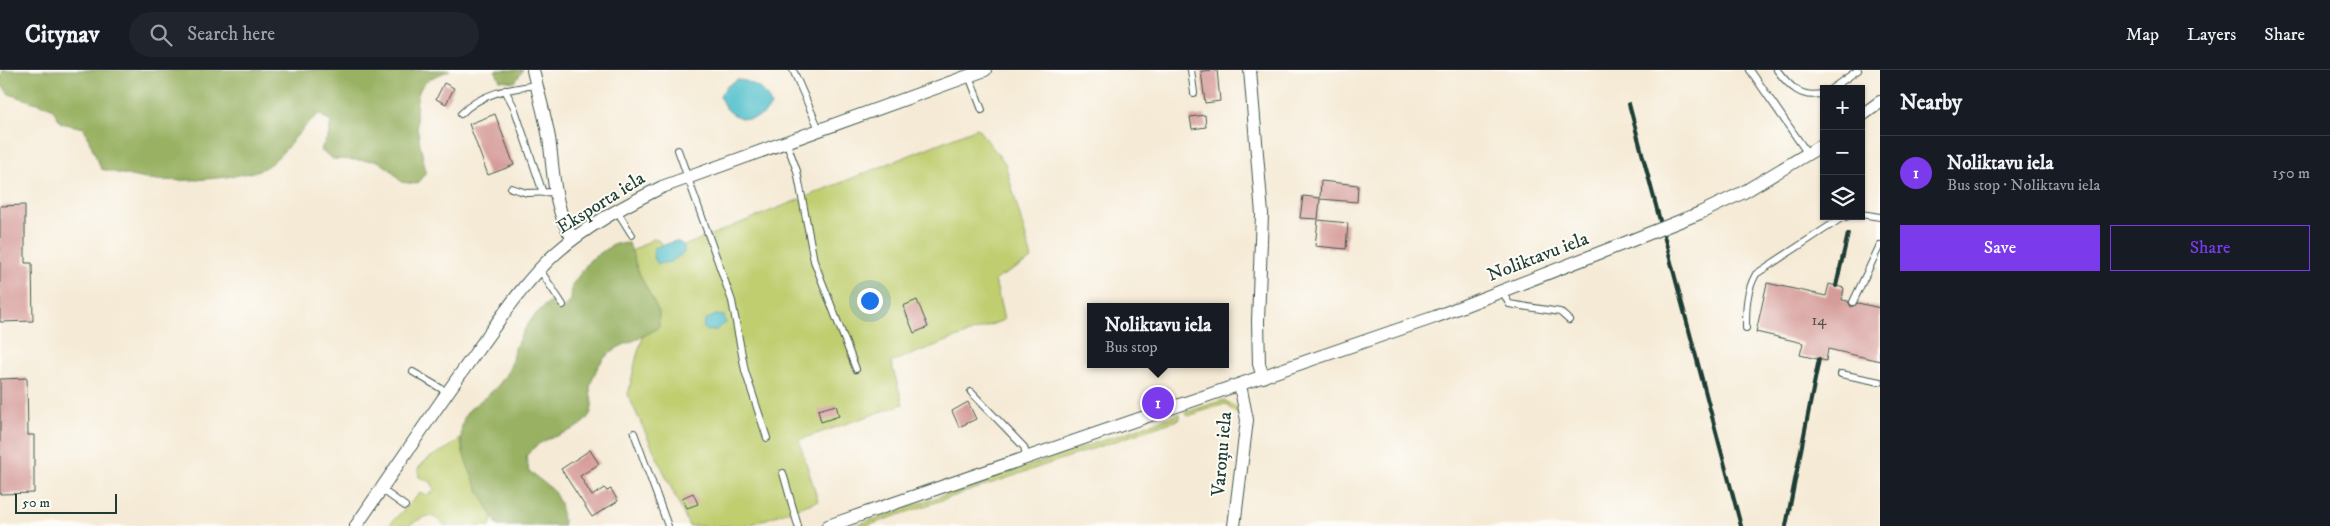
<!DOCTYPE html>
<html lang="en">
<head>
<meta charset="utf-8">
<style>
  :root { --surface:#171b24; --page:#20242c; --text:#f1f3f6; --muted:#9ea1a6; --line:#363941; --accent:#7c3aed }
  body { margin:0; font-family:"IM FELL DW Pica",serif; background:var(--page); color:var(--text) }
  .controls { position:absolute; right:15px; top:15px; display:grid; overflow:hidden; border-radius:0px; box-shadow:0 1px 4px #0004 }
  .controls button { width:45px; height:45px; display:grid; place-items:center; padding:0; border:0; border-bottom:1px solid var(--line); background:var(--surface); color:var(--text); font:25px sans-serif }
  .scale { position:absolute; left:15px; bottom:12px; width:102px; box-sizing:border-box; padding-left:5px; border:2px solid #1f3d34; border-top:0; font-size:14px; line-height:18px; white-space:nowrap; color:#1f3d34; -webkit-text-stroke:4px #fdfcf7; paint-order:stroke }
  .you { position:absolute; left:869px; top:230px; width:18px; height:18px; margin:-12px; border:4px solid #fff; border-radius:50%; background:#1a73e8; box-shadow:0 0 0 8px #1a73e833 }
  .badge { display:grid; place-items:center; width:32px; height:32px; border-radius:50%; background:var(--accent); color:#fff; font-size:16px; font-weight:700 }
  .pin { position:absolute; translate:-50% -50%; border:2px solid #fff; box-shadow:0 1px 5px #0006 }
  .popup { position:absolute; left:1087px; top:233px; width:142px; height:65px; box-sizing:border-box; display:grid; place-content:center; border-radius:0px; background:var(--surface); filter:drop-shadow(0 1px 4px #0005); font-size:16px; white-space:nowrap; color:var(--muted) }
  .popup b { font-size:19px; color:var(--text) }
  .popup::after { content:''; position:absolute; left:50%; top:100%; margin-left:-10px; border:10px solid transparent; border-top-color:var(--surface) }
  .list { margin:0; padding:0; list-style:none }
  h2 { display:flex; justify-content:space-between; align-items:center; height:65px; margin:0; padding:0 20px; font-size:21px }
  h2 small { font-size:16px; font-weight:400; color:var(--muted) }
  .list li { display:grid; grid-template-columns:32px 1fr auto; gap:15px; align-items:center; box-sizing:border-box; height:75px; padding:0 20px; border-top:1px solid var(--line) }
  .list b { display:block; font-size:19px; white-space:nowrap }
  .list p { margin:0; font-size:16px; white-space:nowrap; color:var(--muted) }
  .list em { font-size:16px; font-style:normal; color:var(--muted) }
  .actions { display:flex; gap:10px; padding:15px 20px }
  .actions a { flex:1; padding:11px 0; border:1px solid var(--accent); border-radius:0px; text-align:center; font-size:18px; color:var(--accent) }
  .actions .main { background:var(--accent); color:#fff }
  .icon { flex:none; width:28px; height:28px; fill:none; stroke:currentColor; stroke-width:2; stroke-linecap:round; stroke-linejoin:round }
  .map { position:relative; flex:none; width:1880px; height:456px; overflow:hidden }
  header { display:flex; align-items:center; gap:30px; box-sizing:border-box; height:70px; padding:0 25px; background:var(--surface); border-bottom:1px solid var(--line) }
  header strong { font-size:24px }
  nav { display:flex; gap:28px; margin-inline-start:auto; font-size:18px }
  .search { width:350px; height:45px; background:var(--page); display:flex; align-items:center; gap:12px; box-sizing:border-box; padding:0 18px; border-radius:28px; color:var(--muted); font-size:19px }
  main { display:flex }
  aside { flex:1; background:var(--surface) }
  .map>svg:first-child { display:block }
  .green { fill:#c0ce70; stroke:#708652 }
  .forest { fill:#98b162; stroke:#5c774b }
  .water { fill:#53c0cc; stroke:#397e80 }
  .building { fill:#d59b99 }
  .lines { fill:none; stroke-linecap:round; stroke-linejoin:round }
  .lane-casing { stroke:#3f574c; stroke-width:8 }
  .street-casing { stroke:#3f574c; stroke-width:14 }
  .lane { stroke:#fff; stroke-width:6 }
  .street { stroke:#fff; stroke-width:12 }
  .rail { stroke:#1f3d34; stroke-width:4 }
  .street-bridge-casing { stroke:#3f574c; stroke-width:14; stroke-linecap:butt }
  .street-bridge { stroke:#fff; stroke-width:12 }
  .labels { text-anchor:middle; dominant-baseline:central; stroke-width:4; stroke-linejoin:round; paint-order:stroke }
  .number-label { font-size:16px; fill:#4c544d }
  .street-label { font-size:19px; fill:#1f3d34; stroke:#fdfcf7 }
</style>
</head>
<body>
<header>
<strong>Citynav</strong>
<div class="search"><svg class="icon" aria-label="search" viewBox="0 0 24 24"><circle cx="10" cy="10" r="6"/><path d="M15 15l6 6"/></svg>Search here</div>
<nav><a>Map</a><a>Layers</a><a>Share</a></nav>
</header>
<main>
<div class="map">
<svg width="1880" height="456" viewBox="0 0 1880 456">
  <rect width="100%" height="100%" fill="#fdfcf7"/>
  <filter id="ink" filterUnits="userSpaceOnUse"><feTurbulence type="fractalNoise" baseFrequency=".02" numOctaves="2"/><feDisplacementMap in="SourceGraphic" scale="10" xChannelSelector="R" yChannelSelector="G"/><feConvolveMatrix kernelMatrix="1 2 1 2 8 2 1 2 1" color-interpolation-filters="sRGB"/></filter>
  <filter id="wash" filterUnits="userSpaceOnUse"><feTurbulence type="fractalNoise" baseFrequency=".0096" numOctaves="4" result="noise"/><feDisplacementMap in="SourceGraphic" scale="20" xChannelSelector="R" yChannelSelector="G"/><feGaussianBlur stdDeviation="1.12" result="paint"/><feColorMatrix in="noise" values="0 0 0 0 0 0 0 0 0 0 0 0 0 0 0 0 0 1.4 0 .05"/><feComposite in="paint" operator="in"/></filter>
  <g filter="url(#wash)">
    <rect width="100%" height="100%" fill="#f5ead5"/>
    <path class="green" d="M 977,58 L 1005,93 L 1032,189 L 995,210 L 1004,250 L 891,292 L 903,334 L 799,370 L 818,431 L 746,456 L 689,456 L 628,325 L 637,285 L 646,258 L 621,187 L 655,168 L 671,181 Z
      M 1224,330 L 1236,337 L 1239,346 L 1225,334 L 1191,345 L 1187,346 L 1184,343 Z
      M 1180,344 L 1180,349 L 866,456 L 854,456 Z
      M 460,368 L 463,383 L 493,447 L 490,456 L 445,456 C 428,437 422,451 405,456 C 400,456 393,456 388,456 L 420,423 L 427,425 L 434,421 L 432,413 L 419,407 L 418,399 C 430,382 449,382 460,368 Z"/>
    <path class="forest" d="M 3,0 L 450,0 C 443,4 432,6 426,12 C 406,27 422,80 426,102 L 417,114 L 401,112 L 391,100 L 378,91 L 333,89 L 320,80 L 328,67 L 331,52 L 319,44 C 298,59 286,85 264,98 C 245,108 180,112 157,110 C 139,109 119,103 101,99 L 84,58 L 61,53 L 52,38 L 9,24 L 0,13 Z
      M 495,0 L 523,0 L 515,12 L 500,10 Z
      M 629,173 L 638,201 L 659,242 L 659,257 C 627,279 605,271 591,313 C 587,323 597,334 589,346 C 578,363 553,364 537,375 C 533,378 529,383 526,386 L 529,401 L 553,420 L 560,433 L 564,456 L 498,456 C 483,428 445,370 469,340 C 475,334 484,329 490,323 C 498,317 504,308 509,299 C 512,294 512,287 514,281 C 521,262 533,244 549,232 L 561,241 L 571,230 L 572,215 L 590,190 L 614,174 Z"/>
    <path class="water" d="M 737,10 C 752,10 767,21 771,36 C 757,58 725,50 720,25 L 727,16 Z
      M 676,171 L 684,175 L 684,183 L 670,192 L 658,194 L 653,187 L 654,178 Z
      M 716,245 L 724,246 L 726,253 L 716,260 L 706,261 L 703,256 L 705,250 Z"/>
    <g id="blocks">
      <path class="building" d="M 1217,0 L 1220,31 L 1205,33 L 1201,1 Z
        M 444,13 L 454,18 L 446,34 L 436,29 Z
        M 495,44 L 514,95 L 488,105 L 469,54 Z
        M 1205,45 L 1206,57 L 1192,59 L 1190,47 Z
        M 1321,111 L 1358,115 L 1357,132 L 1320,129 L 1318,149 L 1300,148 L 1303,126 L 1320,128 Z
        M 25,135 L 25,193 L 32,193 L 33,251 L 0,252 L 0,136 Z
        M 1318,150 L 1348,153 L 1346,179 L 1315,176 Z
        M 1767,213 L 1826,226 L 1829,214 L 1844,218 L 1842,230 L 1848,231 L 1851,237 L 1858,233 L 1880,238 L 1880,291 L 1828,279 L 1826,291 L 1800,285 L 1803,273 L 1756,262 Z
        M 917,230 L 928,257 L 914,263 L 903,236 Z
        M 27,308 L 28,365 L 34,365 L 34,423 L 0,424 L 0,309 Z
        M 968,332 L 976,349 L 959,357 L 952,341 Z
        M 836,335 L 839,346 L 821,352 L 818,340 Z
        M 590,380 L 599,394 L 580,406 L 592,426 L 604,418 L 607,421 L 611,419 L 618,431 L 592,447 L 561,399 Z
        M 693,423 L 698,434 L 687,438 L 682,428 Z"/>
    </g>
  </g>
  <g filter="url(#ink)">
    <use href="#blocks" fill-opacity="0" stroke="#3f574c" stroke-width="1"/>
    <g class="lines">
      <g class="lane-casing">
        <path id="lane" d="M 793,0 L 819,59
          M 1191,0 L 1194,23
          M 1750,0 L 1808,84
          M 1777,0 C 1789,16 1802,30 1824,23
          M 969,6 L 982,40
          M 1831,19 L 1858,0
          M 505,20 L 514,37 L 543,123
          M 461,44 C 481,23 509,19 536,15
          M 786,71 L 797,101 L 814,191 L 856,299
          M 678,80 L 732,231 L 745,301 L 767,368
          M 511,118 L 527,123 L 555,122
          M 617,141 L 632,165
          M 1861,144 L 1880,147
          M 540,200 L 563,235
          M 1503,222 L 1509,234 L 1560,242 L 1569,250
          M 1853,232 L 1880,175
          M 1746,258 C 1746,238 1746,222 1756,204 L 1840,149 L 1848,146
          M 413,302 L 447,322
          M 1841,304 L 1880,312
          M 971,322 L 1024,377 L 1027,388
          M 634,363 L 668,456
          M 783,403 L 798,456
          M 381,419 L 405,436"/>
      </g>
      <g class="street-casing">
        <path id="street" d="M 533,0 C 538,23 545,45 549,68 C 554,103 553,138 573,169
          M 1250,0 L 1262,144 L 1258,251 L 1259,294 L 1263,307
          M 1861,46 L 1880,32
          M 1700,143 L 1744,122 L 1824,74
          M 356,456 C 397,396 437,336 479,278 C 503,245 526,210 556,183 C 586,156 626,135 662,117 L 985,0
          M 828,456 L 1435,247 L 1625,173
          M 1234,456 L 1247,350 L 1240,315"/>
      </g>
      <use href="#lane" class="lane"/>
      <use href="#street" class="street"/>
      <path class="rail" d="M 1629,34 L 1741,456
        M 1836,216 L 1848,164
        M 1786,456 L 1819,289"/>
      <g class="street-bridge-casing">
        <path id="street-bridge" d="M 1625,173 L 1700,143"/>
      </g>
      <use href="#street-bridge" class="street-bridge"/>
    </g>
  </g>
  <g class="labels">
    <g class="number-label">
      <text x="1819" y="250">14</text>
    </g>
    <g class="street-label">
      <text transform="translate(601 133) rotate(-32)">Eksporta iela</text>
      <text transform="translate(1538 187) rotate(-21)">Noliktavu iela</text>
      <text transform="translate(1222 384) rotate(-85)">Varoņu iela</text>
    </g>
  </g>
</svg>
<div class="controls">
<button>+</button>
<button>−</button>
<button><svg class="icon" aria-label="layers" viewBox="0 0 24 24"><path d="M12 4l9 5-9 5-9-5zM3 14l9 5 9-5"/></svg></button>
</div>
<div class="scale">50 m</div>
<div class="you"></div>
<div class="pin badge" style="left:1158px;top:333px">1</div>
<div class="popup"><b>Noliktavu iela</b>Bus stop</div>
</div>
<aside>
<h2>Nearby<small></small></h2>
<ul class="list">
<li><span class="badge">1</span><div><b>Noliktavu iela</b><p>Bus stop · Noliktavu iela</p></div><em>150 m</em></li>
</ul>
<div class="actions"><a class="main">Save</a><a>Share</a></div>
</aside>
</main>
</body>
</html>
